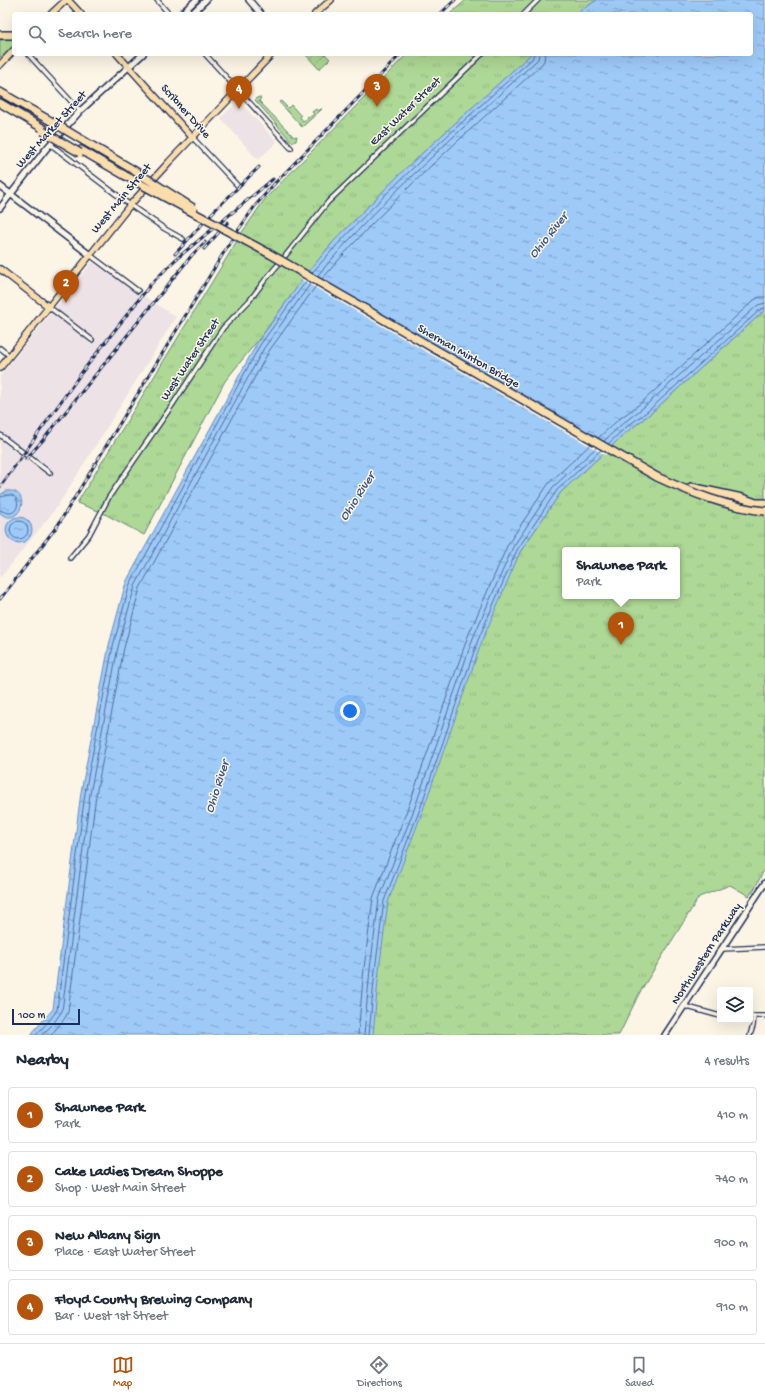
<!DOCTYPE html>
<html lang="en">
<head>
<meta charset="utf-8">
<style>
  :root { --surface:#fff; --page:#f2f2f3; --text:#1f2937; --muted:#747a83; --line:#e0e1e3; --accent:#b45309 }
  body { margin:0; font-family:"Gochi Hand",sans-serif; background:var(--page); color:var(--text) }
  .controls { position:absolute; right:12px; bottom:12px; display:grid; overflow:hidden; border-radius:4px; box-shadow:0 4px 16px #0002 }
  .controls button { width:36px; height:36px; display:grid; place-items:center; padding:0; border:0; border-bottom:1px solid var(--line); background:var(--surface); color:var(--text); font:20px sans-serif }
  .scale { position:absolute; left:12px; bottom:10px; width:68px; box-sizing:border-box; padding-left:4px; border:2px solid #1b2f5e; border-top:0; font-size:11px; line-height:14px; white-space:nowrap; color:#1b2f5e; -webkit-text-stroke:3px #fcf5e5; paint-order:stroke }
  .you { position:absolute; left:350px; top:711px; width:14px; height:14px; margin:-10px; border:3px solid #fff; border-radius:50%; background:#1a73e8; box-shadow:0 0 0 6px #1a73e833 }
  .badge { display:grid; place-items:center; width:26px; height:26px; border-radius:50%; background:var(--accent); color:#fff; font-size:13px; font-weight:700 }
  .pin { position:absolute; translate:-50% -33px; filter:drop-shadow(0 1px 2px #0008) }
  .pin::after { content:''; position:absolute; top:21px; width:14px; height:12px; background:inherit; clip-path:polygon(0 0,100% 0,50% 100%) }
  .popup { position:absolute; left:562px; top:547px; width:118px; height:52px; box-sizing:border-box; display:grid; place-content:center; border-radius:4px; background:var(--surface); filter:drop-shadow(0 1px 3px #0005); font-size:13px; white-space:nowrap; color:var(--muted) }
  .popup b { font-size:15px; color:var(--text) }
  .popup::after { content:''; position:absolute; left:50%; top:100%; margin-left:-8px; border:8px solid transparent; border-top-color:var(--surface) }
  .list { margin:0; padding:0; list-style:none }
  h2 { display:flex; justify-content:space-between; align-items:center; height:52px; margin:0; padding:0 16px; font-size:17px }
  h2 small { font-size:13px; font-weight:400; color:var(--muted) }
  .list li { display:grid; grid-template-columns:26px 1fr auto; gap:12px; align-items:center; box-sizing:border-box; height:56px; margin:0 8px 8px; padding:0 8px; border:1px solid var(--line); border-radius:4px }
  .list b { display:block; font-size:15px; white-space:nowrap }
  .list p { margin:0; font-size:13px; white-space:nowrap; color:var(--muted) }
  .list em { font-size:13px; font-style:normal; color:var(--muted) }
  .icon { flex:none; width:22px; height:22px; fill:none; stroke:currentColor; stroke-width:2; stroke-linecap:round; stroke-linejoin:round }
  .map { position:relative; flex:none; width:765px; height:1035px; overflow:hidden }
  .search { position:absolute; background:var(--surface); box-shadow:0 4px 16px #0002; left:12px; right:12px; top:12px; height:44px; display:flex; align-items:center; gap:10px; box-sizing:border-box; padding:0 14px; border-radius:4px; color:var(--muted); font-size:15px }
  .sheet { height:308px; background:var(--surface) }
  nav { display:flex; justify-content:space-around; align-items:center; box-sizing:border-box; height:56px; border-top:1px solid var(--line); background:var(--surface); font-size:11px; color:var(--muted) }
  nav a { display:grid; justify-items:center; gap:2px }
  nav .on { color:var(--accent) }
  .map>svg:first-child { display:block }
  .built { fill:#ede2e5 }
  .grass { fill:#aed895; stroke:#64847a }
  .park { fill:url(#park-tufts); stroke:#64847a; fill-rule:evenodd }
  .garden { fill:url(#garden-furrows); stroke:#64847a }
  .water { fill:url(#water-ripples); stroke:#6a8cba }
  .pier { fill:#fcf5e5 }
  .lines { fill:none; stroke-linecap:round; stroke-linejoin:round }
  .shore { stroke:#4f6d9c; stroke-width:1 }
  .street-casing { stroke:#1b2f5e; stroke-width:6 }
  .secondary-casing { stroke:#1b2f5e; stroke-width:8 }
  .primary-casing { stroke:#1b2f5e; stroke-width:8 }
  .highway-casing { stroke:#1b2f5e; stroke-width:10 }
  .street { stroke:#fcf5e5; stroke-width:3.5 }
  .secondary { stroke:#fcf5e5; stroke-width:5 }
  .primary { stroke:#fbddab; stroke-width:5.5 }
  .highway { stroke:#fbddab; stroke-width:7 }
  .rail-casing { stroke:#1b2f5e; stroke-width:3 }
  .rail { stroke:#fcf5e5; stroke-width:1.5; stroke-dasharray:4.5; stroke-linecap:butt }
  .highway-bridge-casing { stroke:#1b2f5e; stroke-width:10; stroke-linecap:butt }
  .highway-bridge { stroke:#fbddab; stroke-width:7 }
  .labels { text-anchor:middle; dominant-baseline:central; stroke-width:3; stroke-linejoin:round; paint-order:stroke }
  .street-label { font-size:12px; fill:#1b2f5e; stroke:#fcf5e5 }
  .water-label { font-size:13px; font-style:italic; fill:#3c5684; stroke:#fcf5e5 }
</style>
</head>
<body>
<div class="map">
<svg width="765" height="1035" viewBox="0 0 765 1035">
  <defs>
    <pattern id="park-tufts" width="24" height="20" patternUnits="userSpaceOnUse"><rect width="24" height="20" fill="#aed895"/><path d="M3 7l-1-3M5 7V3M7 7l1-3M15 17l-1-3M17 17v-4M19 17l1-3" fill="none" stroke="#95ba83"/></pattern>
    <pattern id="garden-furrows" width="10" height="10" patternUnits="userSpaceOnUse"><rect width="10" height="10" fill="#aed895"/><path d="M-1 1l2-2M0 10L10 0M9 11l2-2" fill="none" stroke="#95ba83"/></pattern>
    <pattern id="water-ripples" width="26" height="14" patternUnits="userSpaceOnUse"><rect width="26" height="14" fill="#9ecaf8"/><path d="M2 4q2-2 4 0t4 0M15 11q2-2 4 0t4 0" fill="none" stroke="#80a4cc"/></pattern>
  </defs>
  <rect width="100%" height="100%" fill="#fcf5e5"/>
  <filter id="ink" filterUnits="userSpaceOnUse"><feTurbulence type="fractalNoise" baseFrequency=".025" numOctaves="2"/><feDisplacementMap in="SourceGraphic" scale="8" xChannelSelector="R" yChannelSelector="G"/><feConvolveMatrix kernelMatrix="1 2 1 2 8 2 1 2 1" color-interpolation-filters="sRGB"/></filter>
  <g filter="url(#ink)">
    <path class="built" d="M 238,100 L 277,142 L 258,160 L 221,118 Z
      M 92,262 L 176,317 L 57,507 L 0,578 L 0,376 Z"/>
    <path class="grass" d="M 14,39 L 14,45 L 0,58 L 0,40 Z
      M 258,97 L 261,98 L 259,101 L 294,137 L 297,136 L 296,141 L 292,142 L 255,100 Z
      M 281,101 L 288,108 L 291,105 L 301,116 L 300,117 L 303,121 L 307,119 L 308,116 L 310,117 L 314,114 L 312,112 L 316,109 L 318,111 L 321,109 L 322,109 L 302,127 L 279,102 Z"/>
    <path class="park" d="M 466,0 L 597,0 L 575,14 L 450,14 Z
      M 407,54 L 531,54 L 406,168 L 334,241 L 305,276 L 263,334 L 225,381 L 144,535 L 101,512 L 77,503 L 243,231 L 265,199 Z
      M 765,310 L 765,868 L 755,888 L 749,896 L 730,885 L 699,897 L 640,992 L 619,1035 L 372,1035 L 373,975 L 393,860 L 435,738 L 520,552 L 561,492 L 628,431 L 650,414 ZM 565,550 L 677,550 L 677,596 L 565,596 Z"/>
    <path class="garden" d="M 305,54 L 325,54 L 330,59 L 319,69 Z"/>
    <path class="water" d="M 597,0 L 765,0 L 765,310 L 650,414 L 628,431 L 561,492 L 520,552 L 482,641 L 423,810 L 388,902 L 379,970 L 373,1035 L 32,1035 L 32,1033 L 53,1009 L 81,792 L 109,645 L 126,582 L 257,343 L 305,276 L 334,241 L 406,168 L 531,54 L 751,54 L 751,14 L 575,14 Z
      M 6,491 C 34,488 20,530 0,513 L 0,495 Z
      M6 530a13 13 0 1 1 26 0a13 13 0 1 1-26 0Z"/>
    <path class="pier" d="M 306,271 L 612,448 L 605,455 L 300,279 Z"/>
    <g class="lines">
      <path class="shore" d="M 312,273 C 379,195 456,128 532,59 L 534,54
        M 317,276 C 383,198 460,131 535,62 L 538,59 L 539,54
        M 322,279 C 388,201 465,135 540,66 L 544,61 L 545,54
        M 598,438 L 618,420 L 641,403 L 754,300 L 760,297 L 765,297
        M 604,441 L 622,424 L 644,407 L 758,305 L 765,303
        M 608,444 L 625,428 L 648,411 L 761,309 L 765,308
        M 0,497 C 3,497 6,495 10,495 C 20,495 20,512 10,513 C 6,513 3,511 0,510
        M10 530a9 9 0 1 1 18 0a9 9 0 1 1-18 0Z
        M 36,1035 L 49,1021 L 57,1010 L 85,793 L 113,646 L 130,584 L 260,345 L 307,280
        M 42,1035 L 53,1024 L 62,1011 L 90,794 L 118,647 L 135,586 L 264,348 L 311,283
        M 51,1035 L 65,1018 L 68,1012 L 96,795 L 124,648 L 140,588 L 269,351 L 316,286
        M 358,1035 L 364,968 L 373,898 L 409,805 L 468,636 L 508,544 L 549,483 L 591,444
        M 364,1035 L 370,969 L 379,899 L 415,807 L 473,638 L 513,547 L 553,487 L 597,447
        M 369,1035 L 375,970 L 384,901 L 420,809 L 478,640 L 517,550 L 557,490 L 601,450"/>
      <g class="street-casing">
        <path id="street" d="M 157,0 L 169,14
          M 524,14 L 538,0
          M 28,54 L 80,111
          M 205,54 L 291,148
          M 192,137 L 237,185
          M 50,144 L 130,205 L 165,229 L 183,239
          M 90,255 L 138,291
          M 49,307 L 92,340
          M 0,348 L 10,356
          M 0,435 L 50,473
          M 70,558 L 89,535 L 109,497 L 173,404 L 223,328 L 250,300 L 265,280 L 282,260 L 328,202 L 482,54
          M 722,949 L 765,947
          M 684,1006 L 720,1016
          M 750,1016 L 765,1016
          M 750,1035 L 753,1026 L 754,1016"/>
      </g>
      <g class="secondary-casing">
        <path id="secondary" d="M 249,0 L 261,14
          M 181,14 L 196,0
          M 191,14 L 206,0
          M 0,186 L 90,255
          M 0,208 L 46,149 L 80,111 L 143,54
          M 665,1035 L 765,883"/>
      </g>
      <g class="primary-casing">
        <path id="primary" d="M 68,0 L 81,14
          M 51,14 L 66,0
          M 315,14 L 331,0
          M 117,54 L 192,137
          M 0,65 L 14,50
          M 0,269 L 49,307
          M 0,368 L 130,205 L 169,162 L 272,54"/>
      </g>
      <g class="highway-casing">
        <path id="highway" d="M 0,35 L 14,35
          M 0,92 L 49,120
          M 0,103 L 44,129
          M 84,141 L 130,168
          M 81,150 L 124,175
          M 691,487 L 742,498 L 756,503 L 765,503"/>
      </g>
      <use href="#street" class="street"/>
      <use href="#secondary" class="secondary"/>
      <use href="#primary" class="primary"/>
      <use href="#highway" class="highway"/>
      <g class="rail-casing">
        <path id="rail" d="M 440,14 L 455,0
          M 204,249 L 228,222
          M 175,254 L 213,212 L 259,167
          M 26,459 L 43,440 L 192,255 L 205,242
          M 0,487 L 82,372 L 151,284 L 175,260 L 273,179
          M 0,599 L 58,525 L 232,239 L 255,206 L 275,183 L 401,54"/>
      </g>
      <use href="#rail" class="rail"/>
      <g class="highway-bridge-casing">
        <path id="highway-bridge" d="M 49,120 L 84,141
          M 43,131 L 80,153
          M 130,168 L 193,208
          M 124,175 L 270,254 L 657,477 C 692,493 727,507 765,511"/>
      </g>
      <use href="#highway-bridge" class="highway-bridge"/>
    </g>
  </g>
  <g class="labels">
    <g class="street-label">
      <text transform="translate(185 112) rotate(48)">Scribner Drive</text>
      <text transform="translate(406 112) rotate(-44)">East Water Street</text>
      <text transform="translate(52 130) rotate(-48)">West Market Street</text>
      <text transform="translate(122 199) rotate(-50)">West Main Street</text>
      <text transform="translate(468 357) rotate(30)">Sherman Minton Bridge</text>
      <text transform="translate(191 360) rotate(-56)">West Water Street</text>
      <text transform="translate(707 954) rotate(-57)">Northwestern Parkway</text>
    </g>
    <g class="water-label">
      <text transform="translate(549 236) rotate(-51)">Ohio River</text>
      <text transform="translate(358 497) rotate(-57)">Ohio River</text>
      <text transform="translate(218 787) rotate(-72)">Ohio River</text>
    </g>
  </g>
</svg>
<div class="controls">
<button><svg class="icon" aria-label="layers" viewBox="0 0 24 24"><path d="M12 4l9 5-9 5-9-5zM3 14l9 5 9-5"/></svg></button>
</div>
<div class="scale">100 m</div>
<div class="you"></div>
<div class="pin badge" style="left:621px;top:645px">1</div>
<div class="popup"><b>Shawnee Park</b>Park</div>
<div class="pin badge" style="left:66px;top:303px">2</div>
<div class="pin badge" style="left:377px;top:107px">3</div>
<div class="pin badge" style="left:239px;top:109px">4</div>
<div class="search"><svg class="icon" aria-label="search" viewBox="0 0 24 24"><circle cx="10" cy="10" r="6"/><path d="M15 15l6 6"/></svg>Search here</div>
</div>
<section class="sheet">
<h2>Nearby<small>4 results</small></h2>
<ul class="list">
<li><span class="badge">1</span><div><b>Shawnee Park</b><p>Park</p></div><em>410 m</em></li>
<li><span class="badge">2</span><div><b>Cake Ladies Dream Shoppe</b><p>Shop · West Main Street</p></div><em>740 m</em></li>
<li><span class="badge">3</span><div><b>New Albany Sign</b><p>Place · East Water Street</p></div><em>900 m</em></li>
<li><span class="badge">4</span><div><b>Floyd County Brewing Company</b><p>Bar · West 1st Street</p></div><em>910 m</em></li>
</ul>
</section>
<nav>
<a class="on"><svg class="icon" aria-label="map" viewBox="0 0 24 24"><path d="M3 6l6-2 6 2 6-2v14l-6 2-6-2-6 2zM9 4v14M15 6v14"/></svg>Map</a>
<a><svg class="icon" aria-label="directions" viewBox="0 0 24 24"><path d="M12 3l9 9-9 9-9-9zM9 14v-3h6M13 9l2 2-2 2"/></svg>Directions</a>
<a><svg class="icon" aria-label="saved" viewBox="0 0 24 24"><path d="M7 4h10v16l-5-4-5 4z"/></svg>Saved</a>
</nav>
</body>
</html>
